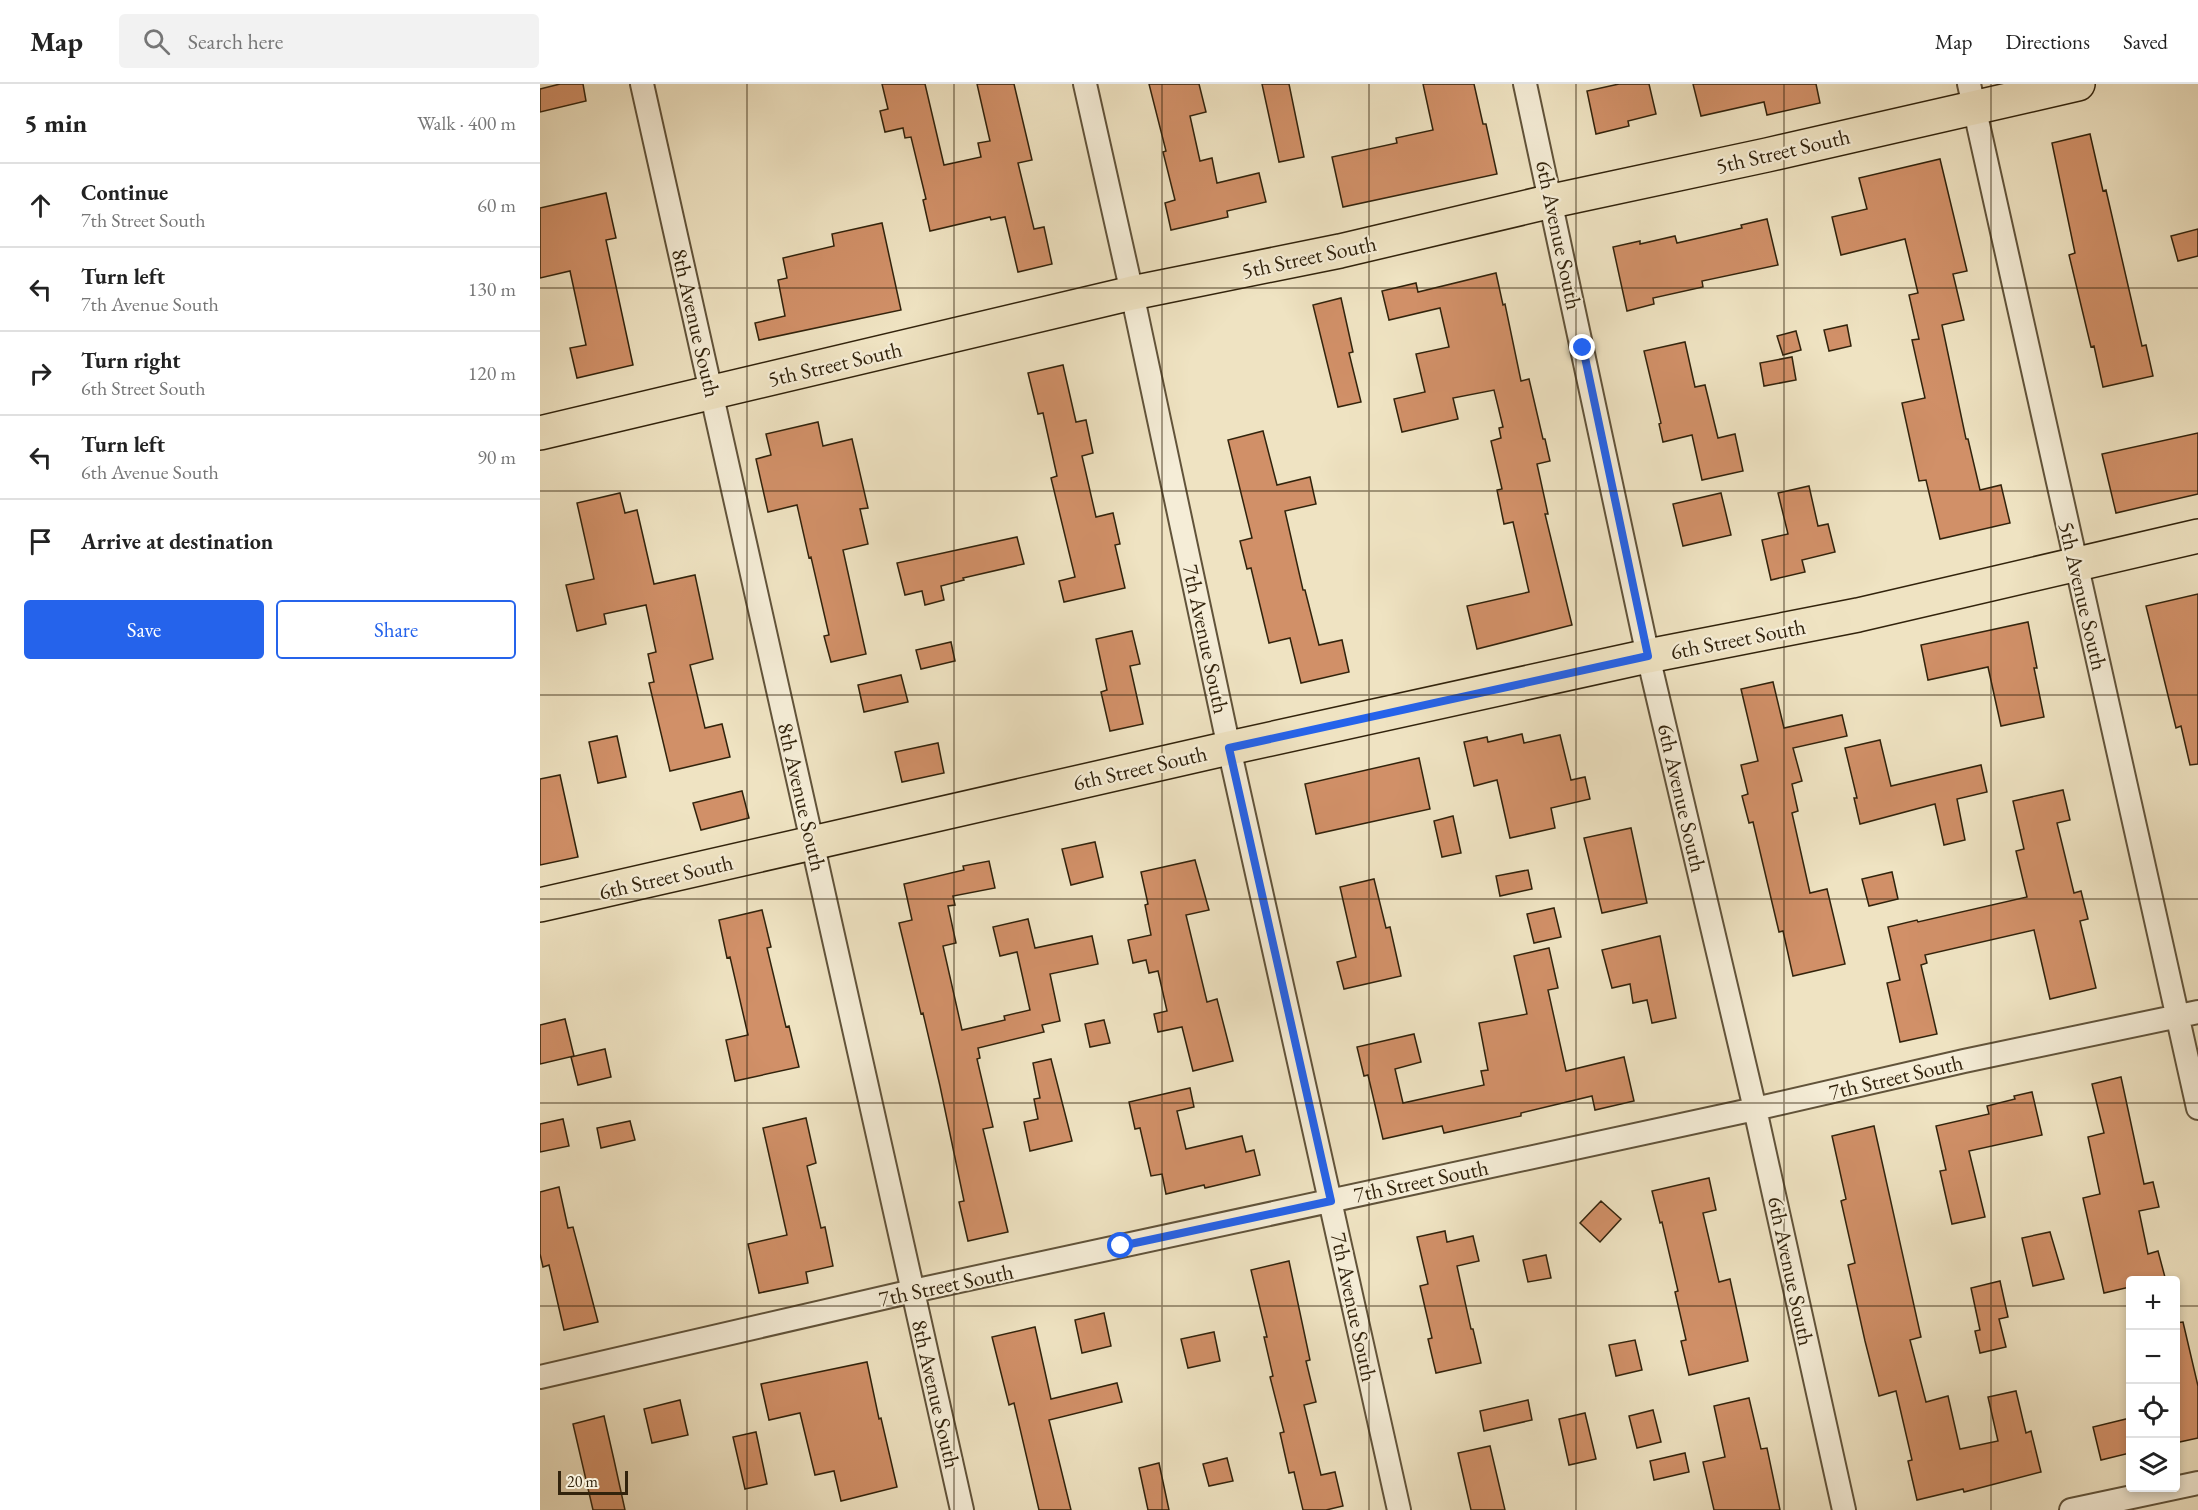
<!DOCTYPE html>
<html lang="en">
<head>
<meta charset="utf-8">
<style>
  :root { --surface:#fff; --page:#f2f2f2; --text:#222; --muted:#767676; --line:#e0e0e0; --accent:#2563eb }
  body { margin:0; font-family:"EB Garamond",serif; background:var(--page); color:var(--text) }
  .controls { position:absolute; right:18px; bottom:18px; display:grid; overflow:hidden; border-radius:6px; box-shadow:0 3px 9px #0003 }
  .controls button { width:54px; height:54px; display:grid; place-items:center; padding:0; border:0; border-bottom:2px solid var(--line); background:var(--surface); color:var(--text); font:30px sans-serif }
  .scale { position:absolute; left:18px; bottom:15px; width:70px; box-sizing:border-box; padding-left:6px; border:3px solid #32230c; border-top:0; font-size:16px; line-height:21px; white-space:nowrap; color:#32230c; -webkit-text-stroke:4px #f5edd7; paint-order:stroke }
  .stop { position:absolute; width:18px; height:18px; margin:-14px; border:4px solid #2563eb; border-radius:50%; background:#fff }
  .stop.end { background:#2563eb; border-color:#fff; box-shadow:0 2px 6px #0008 }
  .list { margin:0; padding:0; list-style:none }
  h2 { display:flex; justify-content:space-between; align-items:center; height:78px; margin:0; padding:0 24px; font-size:26px }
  h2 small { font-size:20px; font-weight:400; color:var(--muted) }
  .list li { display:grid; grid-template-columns:39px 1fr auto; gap:18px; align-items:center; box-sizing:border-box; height:84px; padding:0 24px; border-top:2px solid var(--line) }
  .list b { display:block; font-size:22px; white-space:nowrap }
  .list p { margin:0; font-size:20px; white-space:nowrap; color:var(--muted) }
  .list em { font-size:20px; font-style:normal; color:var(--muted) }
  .actions { display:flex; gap:12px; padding:18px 24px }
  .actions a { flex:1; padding:14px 0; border:2px solid var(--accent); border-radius:6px; text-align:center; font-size:21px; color:var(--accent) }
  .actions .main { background:var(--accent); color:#fff }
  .icon { flex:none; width:33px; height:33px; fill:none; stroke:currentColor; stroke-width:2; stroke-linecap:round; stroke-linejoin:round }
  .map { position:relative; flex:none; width:1658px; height:1426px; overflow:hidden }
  header { display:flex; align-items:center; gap:36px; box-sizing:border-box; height:84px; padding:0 30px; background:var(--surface); border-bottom:2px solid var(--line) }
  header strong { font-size:28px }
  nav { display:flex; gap:33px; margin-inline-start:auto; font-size:21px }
  .search { width:420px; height:54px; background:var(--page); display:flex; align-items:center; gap:15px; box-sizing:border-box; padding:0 21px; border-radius:6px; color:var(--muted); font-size:22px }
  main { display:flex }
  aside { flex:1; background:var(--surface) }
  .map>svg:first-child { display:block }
  .building { fill:#d19068; stroke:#32230c; stroke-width:1.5 }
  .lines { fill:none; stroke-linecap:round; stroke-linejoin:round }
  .street-casing { stroke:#61533a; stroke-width:26 }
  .primary-casing { stroke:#32230c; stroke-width:36 }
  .street { stroke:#f5edd7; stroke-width:22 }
  .primary { stroke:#efe3c2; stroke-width:33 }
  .route { stroke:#2563eb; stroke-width:8 }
  .grid { fill:none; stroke:#32230c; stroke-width:1.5; stroke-opacity:0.55 }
  .labels { text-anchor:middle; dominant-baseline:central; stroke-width:4.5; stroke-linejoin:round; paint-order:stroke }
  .street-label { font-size:22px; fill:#32230c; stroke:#f5edd7 }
</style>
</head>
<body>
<header>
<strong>Map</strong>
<div class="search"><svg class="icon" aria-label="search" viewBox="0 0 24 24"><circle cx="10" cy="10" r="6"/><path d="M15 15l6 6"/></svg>Search here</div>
<nav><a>Map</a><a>Directions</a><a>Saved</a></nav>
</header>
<main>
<aside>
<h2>5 min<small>Walk · 400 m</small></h2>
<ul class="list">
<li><svg class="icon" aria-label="ahead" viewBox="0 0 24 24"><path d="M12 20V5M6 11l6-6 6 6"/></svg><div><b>Continue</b><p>7th Street South</p></div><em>60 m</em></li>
<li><svg class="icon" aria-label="left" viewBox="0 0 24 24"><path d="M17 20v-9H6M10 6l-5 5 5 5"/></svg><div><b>Turn left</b><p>7th Avenue South</p></div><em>130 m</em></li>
<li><svg class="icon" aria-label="right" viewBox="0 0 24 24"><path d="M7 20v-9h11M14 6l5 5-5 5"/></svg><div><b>Turn right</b><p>6th Street South</p></div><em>120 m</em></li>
<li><svg class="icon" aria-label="left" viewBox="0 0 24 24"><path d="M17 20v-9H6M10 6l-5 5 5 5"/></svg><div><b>Turn left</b><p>6th Avenue South</p></div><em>90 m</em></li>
<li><svg class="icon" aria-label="arrive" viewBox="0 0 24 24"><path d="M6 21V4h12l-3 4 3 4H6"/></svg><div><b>Arrive at destination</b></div></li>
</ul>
<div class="actions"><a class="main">Save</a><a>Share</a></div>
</aside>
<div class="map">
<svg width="1658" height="1426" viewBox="0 0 1658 1426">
  <rect width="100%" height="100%" fill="#efe3c2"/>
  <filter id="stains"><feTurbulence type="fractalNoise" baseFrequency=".00333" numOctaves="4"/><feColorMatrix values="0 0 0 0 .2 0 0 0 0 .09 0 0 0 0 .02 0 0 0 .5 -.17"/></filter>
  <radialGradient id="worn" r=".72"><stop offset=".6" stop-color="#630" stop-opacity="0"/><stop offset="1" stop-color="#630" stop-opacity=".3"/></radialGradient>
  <path class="building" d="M 20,0 L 43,0 L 46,17 L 0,28 L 0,5 Z
    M 342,0 L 385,0 L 404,81 L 441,73 L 438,59 L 450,57 L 437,0 L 474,0 L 492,76 L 478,79 L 494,145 L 504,143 L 512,180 L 478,188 L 465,133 L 451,136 L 450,133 L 390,147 L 383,116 L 386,115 L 371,53 L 365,54 L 363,44 L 345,48 L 340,27 L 348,25 Z
    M 609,0 L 659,0 L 666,28 L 650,32 L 660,77 L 672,74 L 677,99 L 719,89 L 726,118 L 687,127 L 688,133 L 631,146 L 625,119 L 635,116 L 623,68 L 626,67 Z
    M 722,0 L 749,0 L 764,73 L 739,78 Z
    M 883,0 L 934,0 L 943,40 L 946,40 L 957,90 L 803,123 L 792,73 L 857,59 L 856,54 L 893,46 Z
    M 1079,0 L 1109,0 L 1116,30 L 1088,37 L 1089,42 L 1056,50 L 1047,7 Z
    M 1153,0 L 1276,0 L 1280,19 L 1227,31 L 1224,18 L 1161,32 Z
    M 1550,50 L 1563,107 L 1566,106 L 1602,262 L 1606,261 L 1613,292 L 1563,303 L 1554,262 L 1551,263 L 1529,171 L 1535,169 L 1512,59 Z
    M 1400,75 L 1427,187 L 1413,190 L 1424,236 L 1402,241 L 1426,355 L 1428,355 L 1440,406 L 1461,401 L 1470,439 L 1400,455 L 1386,396 L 1379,397 L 1362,319 L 1385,314 L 1372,256 L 1379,255 L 1369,211 L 1378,209 L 1365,155 L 1301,171 L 1292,133 L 1327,125 L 1319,94 Z
    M 66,109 L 76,154 L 66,156 L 93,281 L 37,294 L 30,264 L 46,261 L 30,187 L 0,194 L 0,124 Z
    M 1227,135 L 1238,181 L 1162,197 L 1163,203 L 1113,214 L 1114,220 L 1087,227 L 1073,163 L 1100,157 L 1100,160 L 1135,152 L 1137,159 L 1202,144 L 1201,141 Z
    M 342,139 L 361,226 L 219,256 L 215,239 L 245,232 L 238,196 L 247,194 L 243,174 L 294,162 L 292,150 Z
    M 1658,145 L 1658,172 L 1638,177 L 1631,152 Z
    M 956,189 L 963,221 L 965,220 L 981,297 L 989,295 L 1003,355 L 1005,355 L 1010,377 L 997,380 L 1008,430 L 1005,430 L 1032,541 L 937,565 L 927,522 L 989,508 L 973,438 L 964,440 L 957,406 L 962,405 L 951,357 L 961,354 L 959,344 L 963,343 L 954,306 L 913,314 L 918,335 L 862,348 L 854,315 L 885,308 L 876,270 L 909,263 L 900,224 L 849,236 L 842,207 L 876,199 L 878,208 Z
    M 801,214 L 813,268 L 809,269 L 821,318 L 798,323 L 773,221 Z
    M 1307,241 L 1311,262 L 1289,267 L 1284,246 Z
    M 1256,247 L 1261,266 L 1243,271 L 1237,252 Z
    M 1145,258 L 1155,303 L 1165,301 L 1178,354 L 1195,350 L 1203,387 L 1162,396 L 1152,351 L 1123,358 L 1119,340 L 1121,339 L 1104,267 Z
    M 1252,273 L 1256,296 L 1224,302 L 1220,279 Z
    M 523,281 L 536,338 L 546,336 L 553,369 L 542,372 L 556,433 L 573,429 L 580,460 L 575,461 L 585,504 L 524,518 L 519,497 L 535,493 L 511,394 L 517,392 L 503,329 L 498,330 L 488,289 Z
    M 278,338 L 283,362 L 312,355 L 328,424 L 320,425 L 328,460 L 303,466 L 326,570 L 291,578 L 284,552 L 289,551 L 271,473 L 269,474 L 257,421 L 228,428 L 216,375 L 231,371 L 226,350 Z
    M 723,347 L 737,401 L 770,393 L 776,420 L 745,427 L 763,506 L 765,506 L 779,561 L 802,556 L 809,588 L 761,599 L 750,554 L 729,559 L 711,484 L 707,485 L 700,457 L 712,454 L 688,356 Z
    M 1658,349 L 1658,410 L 1576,429 L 1562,370 Z
    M 1269,402 L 1278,442 L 1288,440 L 1295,468 L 1262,476 L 1265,488 L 1231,496 L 1222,456 L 1248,450 L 1238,409 Z
    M 80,409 L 85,429 L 97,426 L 114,500 L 155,491 L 173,575 L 150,581 L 165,644 L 182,640 L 190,673 L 130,687 L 109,599 L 114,598 L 108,570 L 116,568 L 106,521 L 64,530 L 66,540 L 37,547 L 26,501 L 54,495 L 37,419 Z
    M 1181,409 L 1191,451 L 1143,462 L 1133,420 Z
    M 477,453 L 484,480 L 423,494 L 424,496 L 401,502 L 404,516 L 385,521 L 382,507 L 365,511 L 357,479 Z
    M 1658,510 L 1658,680 L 1650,681 L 1641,642 L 1636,644 L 1606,522 Z
    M 1488,538 L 1497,584 L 1494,584 L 1504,633 L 1461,642 L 1448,583 L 1388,596 L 1381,561 Z
    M 592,547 L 600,580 L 590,582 L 603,640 L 570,647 L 561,608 L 567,606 L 556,555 Z
    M 411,558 L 415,577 L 381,585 L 376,566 Z
    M 361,591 L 368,618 L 324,628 L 318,601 Z
    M 1233,598 L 1244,644 L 1302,631 L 1307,652 L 1253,664 L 1262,697 L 1252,700 L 1258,727 L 1252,729 L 1270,809 L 1287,805 L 1305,880 L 1253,892 L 1243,847 L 1239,848 L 1213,738 L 1209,739 L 1202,712 L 1208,710 L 1201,681 L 1218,677 L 1201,605 Z
    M 982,650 L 984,659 L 1020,651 L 1031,696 L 1045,693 L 1050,715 L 1011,724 L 1015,744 L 970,754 L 957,696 L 934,702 L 924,658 L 947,653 L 948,658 Z
    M 77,652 L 86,693 L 58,699 L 49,658 Z
    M 1340,656 L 1351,702 L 1441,681 L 1447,708 L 1417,715 L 1425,756 L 1404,761 L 1395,720 L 1320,740 L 1314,714 L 1317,714 L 1305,664 Z
    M 398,659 L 404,689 L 362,698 L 355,668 Z
    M 879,674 L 890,725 L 776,750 L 765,700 Z
    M 20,691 L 38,773 L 0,781 L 0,695 Z
    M 1523,706 L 1530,736 L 1517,739 L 1534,809 L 1541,807 L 1548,835 L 1540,837 L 1556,904 L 1510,915 L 1494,846 L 1385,871 L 1387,879 L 1381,881 L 1397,950 L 1360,958 L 1347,899 L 1360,896 L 1348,843 L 1377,836 L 1378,838 L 1487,813 L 1476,767 L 1484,765 L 1473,717 Z
    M 202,707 L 209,734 L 161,746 L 153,719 Z
    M 913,732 L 921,769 L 902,773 L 894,737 Z
    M 1091,744 L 1107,819 L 1062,829 L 1044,754 Z
    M 555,758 L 563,793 L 531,801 L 522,765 Z
    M 655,776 L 669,826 L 646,831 L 667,918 L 677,915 L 693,977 L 653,987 L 642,943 L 618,948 L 614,930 L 627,927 L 618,887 L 609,889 L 606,876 L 593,879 L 588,856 L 611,851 L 605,821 L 608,820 L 601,788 Z
    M 449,777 L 455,804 L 413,812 L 415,821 L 408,822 L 416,859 L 403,862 L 422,946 L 465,936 L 464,932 L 490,926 L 477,868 L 460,872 L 453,843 L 488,835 L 495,864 L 552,852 L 558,880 L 510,890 L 520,937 L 502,941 L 504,948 L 438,964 L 440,974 L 437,975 L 453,1043 L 443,1045 L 468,1148 L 428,1157 L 419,1118 L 424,1117 L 400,1002 L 383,929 L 381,930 L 359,839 L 372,836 L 364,800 L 424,786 L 423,782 Z
    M 988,786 L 992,805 L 960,812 L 956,792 Z
    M 1352,788 L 1358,815 L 1329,822 L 1322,795 Z
    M 834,795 L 846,844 L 850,843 L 861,892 L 804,905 L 797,878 L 816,873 L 800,803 Z
    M 1014,824 L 1021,853 L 994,859 L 987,830 Z
    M 222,826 L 231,863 L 227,864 L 246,943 L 249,942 L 259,983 L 195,997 L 186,956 L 208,951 L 190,873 L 187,874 L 179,836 Z
    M 1120,852 L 1136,934 L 1112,939 L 1107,916 L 1093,919 L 1090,900 L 1072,904 L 1062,866 Z
    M 1009,864 L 1018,904 L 1008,906 L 1026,987 L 1084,973 L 1094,1017 L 1055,1026 L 1052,1012 L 981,1029 L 981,1032 L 904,1049 L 902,1042 L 843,1055 L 828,991 L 824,992 L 817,963 L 874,950 L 881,978 L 855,985 L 863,1019 L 944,1001 L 941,987 L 948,986 L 939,939 L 987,930 L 974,872 Z
    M 25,935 L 34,972 L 0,980 L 0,941 Z
    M 564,936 L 570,959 L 550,963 L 545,940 Z
    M 65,965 L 71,993 L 38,1001 L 31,973 Z
    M 511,975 L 532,1057 L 490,1067 L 484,1038 L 498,1035 L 494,1015 L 500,1014 L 493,979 Z
    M 1581,993 L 1604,1100 L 1613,1098 L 1619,1123 L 1599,1127 L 1608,1170 L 1618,1167 L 1626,1197 L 1590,1197 L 1590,1203 L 1564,1209 L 1543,1114 L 1560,1110 L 1548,1053 L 1564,1049 L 1552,1000 Z
    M 650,1004 L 654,1023 L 637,1027 L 646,1065 L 702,1052 L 706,1068 L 714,1066 L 720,1091 L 665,1104 L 664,1101 L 626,1110 L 622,1090 L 611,1092 L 600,1044 L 595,1045 L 589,1018 Z
    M 1492,1008 L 1502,1051 L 1429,1067 L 1445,1133 L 1412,1140 L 1400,1087 L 1406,1086 L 1396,1042 L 1449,1030 L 1447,1022 L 1475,1015 L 1474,1012 Z
    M 266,1034 L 276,1079 L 267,1082 L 281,1144 L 285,1143 L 293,1182 L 266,1188 L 268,1199 L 219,1209 L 208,1160 L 247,1151 L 223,1044 Z
    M 23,1035 L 29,1062 L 0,1068 L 0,1040 Z
    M 90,1037 L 95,1056 L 61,1064 L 57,1044 Z
    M 1334,1042 L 1381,1253 L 1370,1256 L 1386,1318 L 1408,1312 L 1420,1365 L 1458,1357 L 1448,1313 L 1476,1307 L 1486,1349 L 1491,1347 L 1501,1388 L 1424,1408 L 1423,1405 L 1377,1416 L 1368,1377 L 1372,1376 L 1356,1307 L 1339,1312 L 1325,1257 L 1308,1181 L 1315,1179 L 1301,1117 L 1306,1115 L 1292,1052 Z
    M 1169,1094 L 1176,1126 L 1163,1129 L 1179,1198 L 1190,1195 L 1208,1277 L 1149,1291 L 1141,1257 L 1146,1256 L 1135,1208 L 1138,1207 L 1122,1138 L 1120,1139 L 1112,1107 Z
    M 19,1103 L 28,1144 L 33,1143 L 58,1238 L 24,1246 L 9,1181 L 3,1183 L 0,1170 L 0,1108 Z
    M 1061,1117 L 1081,1135 L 1060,1158 L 1040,1139 Z
    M 905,1147 L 907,1158 L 933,1152 L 939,1177 L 917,1182 L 931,1245 L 933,1245 L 941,1279 L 896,1289 L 888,1255 L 892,1254 L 880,1202 L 888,1200 L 877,1153 Z
    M 1510,1148 L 1524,1195 L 1493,1202 L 1482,1154 Z
    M 1006,1171 L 1011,1194 L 988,1198 L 983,1176 Z
    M 749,1177 L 770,1276 L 766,1277 L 776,1318 L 764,1321 L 781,1391 L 795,1388 L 803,1422 L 786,1426 L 763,1426 L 754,1388 L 749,1389 L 740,1349 L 744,1348 L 730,1293 L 733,1292 L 724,1253 L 727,1253 L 711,1186 Z
    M 1460,1197 L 1468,1233 L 1459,1235 L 1466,1263 L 1440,1269 L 1435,1247 L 1440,1246 L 1431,1204 Z
    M 564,1229 L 571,1262 L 542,1269 L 535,1236 Z
    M 1643,1238 L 1658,1302 L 1658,1354 L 1635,1359 L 1635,1239 Z
    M 495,1243 L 511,1315 L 577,1299 L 582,1318 L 509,1336 L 531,1426 L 499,1426 L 474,1319 L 469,1321 L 452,1253 Z
    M 674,1248 L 680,1277 L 648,1284 L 641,1255 Z
    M 1095,1256 L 1102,1286 L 1076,1292 L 1069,1261 Z
    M 327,1278 L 339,1335 L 341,1334 L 357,1403 L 301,1417 L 294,1387 L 275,1391 L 260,1329 L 229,1336 L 221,1300 Z
    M 1209,1314 L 1221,1365 L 1227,1364 L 1240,1426 L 1174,1426 L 1163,1378 L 1185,1373 L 1174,1322 Z
    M 140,1316 L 148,1351 L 112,1359 L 104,1325 Z
    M 988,1316 L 992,1336 L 944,1347 L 940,1327 Z
    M 1113,1326 L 1121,1358 L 1097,1364 L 1089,1332 Z
    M 1045,1329 L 1056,1375 L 1029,1381 L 1019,1335 Z
    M 64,1332 L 74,1376 L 85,1426 L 53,1426 L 33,1340 Z
    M 1590,1334 L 1590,1369 L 1561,1376 L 1553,1343 Z
    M 216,1348 L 227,1400 L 205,1405 L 193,1353 Z
    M 950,1362 L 965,1426 L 931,1426 L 918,1369 Z
    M 1145,1369 L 1149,1388 L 1114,1396 L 1110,1377 Z
    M 687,1374 L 693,1397 L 669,1402 L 663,1380 Z
    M 619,1379 L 629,1426 L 608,1426 L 599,1384 Z"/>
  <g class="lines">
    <g class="street-casing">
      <path id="street" d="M 102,0 L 422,1426
        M 545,0 L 592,209 L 689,664 L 859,1426
        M 985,0 L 1108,572 L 1215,1025 L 1304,1426
        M 1429,0 L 1658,1024
        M 0,1293 L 373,1207 L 1215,1025 L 1424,977 L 1658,928
        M 1531,1426 L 1658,1399"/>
    </g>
    <g class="primary-casing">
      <path id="primary" d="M 0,349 L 592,209 L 800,167 L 1012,117 L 1227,71 L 1538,0
        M 0,821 L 689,664 L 1108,572 L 1318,531 L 1658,452"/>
    </g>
    <use href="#street" class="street"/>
    <use href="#primary" class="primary"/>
  </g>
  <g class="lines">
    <path class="route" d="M 581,1162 L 791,1117 L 689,664 L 1108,572 L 1043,264"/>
  </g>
  <path class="grid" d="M 207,0 L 207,1426M 414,0 L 414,1426M 622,0 L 622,1426M 829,0 L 829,1426M 1036,0 L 1036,1426M 1244,0 L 1244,1426M 1451,0 L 1451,1426M 0,204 L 1658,204M 0,407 L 1658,407M 0,611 L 1658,611M 0,815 L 1658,815M 0,1019 L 1658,1019M 0,1222 L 1590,1222M 1636,1222 L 1658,1222"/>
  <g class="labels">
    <g class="street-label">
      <text transform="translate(1243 67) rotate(-13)">5th Street South</text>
      <text transform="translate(1019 151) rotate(78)">6th Avenue South</text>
      <text transform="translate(769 173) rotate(-12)">5th Street South</text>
      <text transform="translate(156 239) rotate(77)">8th Avenue South</text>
      <text transform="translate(295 280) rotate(-13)">5th Street South</text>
      <text transform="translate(1543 512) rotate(77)">5th Avenue South</text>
      <text transform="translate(666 555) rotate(78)">7th Avenue South</text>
      <text transform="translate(1198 555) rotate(-11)">6th Street South</text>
      <text transform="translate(600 684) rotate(-13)">6th Street South</text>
      <text transform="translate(262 713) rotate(77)">8th Avenue South</text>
      <text transform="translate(1142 714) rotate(77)">6th Avenue South</text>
      <text transform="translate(126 793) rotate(-13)">6th Street South</text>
      <text transform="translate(1356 993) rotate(-13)">7th Street South</text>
      <text transform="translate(881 1097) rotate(-12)">7th Street South</text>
      <text transform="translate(1251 1187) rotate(78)">6th Avenue South</text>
      <text transform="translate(406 1201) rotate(-12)">7th Street South</text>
      <text transform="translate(814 1223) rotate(78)">7th Avenue South</text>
      <text transform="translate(396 1310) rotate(77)">8th Avenue South</text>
    </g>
  </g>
  <rect width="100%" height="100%" filter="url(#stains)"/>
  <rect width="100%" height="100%" fill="url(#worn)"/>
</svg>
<div class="controls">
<button>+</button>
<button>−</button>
<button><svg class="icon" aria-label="locate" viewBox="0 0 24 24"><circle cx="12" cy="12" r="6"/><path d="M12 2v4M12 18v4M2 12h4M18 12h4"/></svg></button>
<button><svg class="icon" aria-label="layers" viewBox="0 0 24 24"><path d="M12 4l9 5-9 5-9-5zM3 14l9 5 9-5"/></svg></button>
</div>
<div class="scale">20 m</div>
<div class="stop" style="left:581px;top:1162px"></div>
<div class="stop end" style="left:1043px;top:264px"></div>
</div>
</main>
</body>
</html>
